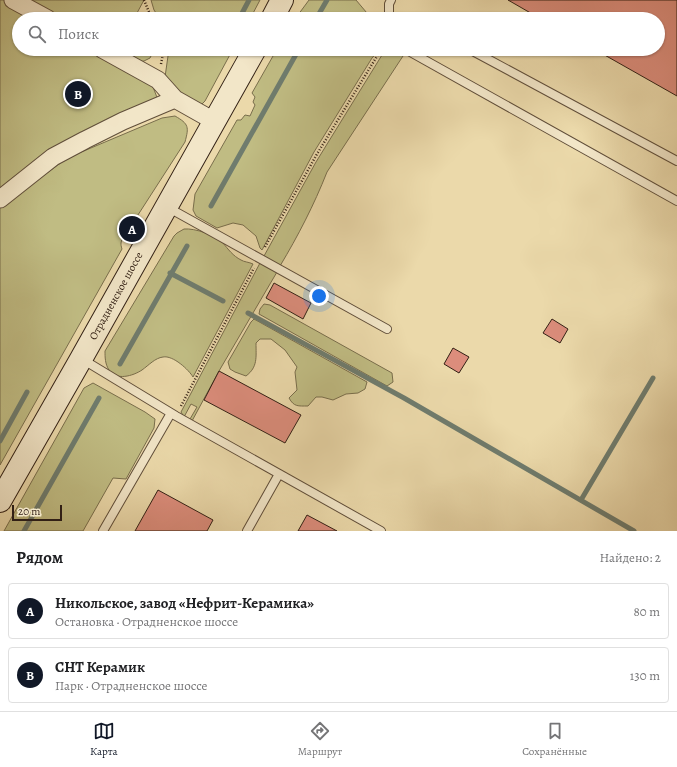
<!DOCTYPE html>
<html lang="ru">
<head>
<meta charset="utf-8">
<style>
  :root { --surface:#fff; --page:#f6f6f6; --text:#202124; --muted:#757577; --line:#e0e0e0; --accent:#111827 }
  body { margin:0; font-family:Alegreya,serif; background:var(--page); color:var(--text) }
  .scale { position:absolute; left:12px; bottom:10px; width:50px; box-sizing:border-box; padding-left:4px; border:2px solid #322015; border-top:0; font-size:11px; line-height:14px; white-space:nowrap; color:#322015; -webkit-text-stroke:3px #f2e6c8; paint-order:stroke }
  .you { position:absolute; left:319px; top:296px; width:14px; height:14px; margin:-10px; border:3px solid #fff; border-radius:50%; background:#1a73e8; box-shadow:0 0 0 6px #1a73e833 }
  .badge { display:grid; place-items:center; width:26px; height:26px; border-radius:50%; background:var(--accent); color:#fff; font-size:13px; font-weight:700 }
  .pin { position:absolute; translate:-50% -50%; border:2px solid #fff; box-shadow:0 1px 4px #0006 }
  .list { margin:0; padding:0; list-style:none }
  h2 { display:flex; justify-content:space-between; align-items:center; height:52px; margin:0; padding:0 16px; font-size:17px }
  h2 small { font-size:13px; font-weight:400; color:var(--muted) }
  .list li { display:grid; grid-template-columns:26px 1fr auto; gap:12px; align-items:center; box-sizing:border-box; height:56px; margin:0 8px 8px; padding:0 8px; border:1px solid var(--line); border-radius:4px }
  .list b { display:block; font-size:15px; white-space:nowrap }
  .list p { margin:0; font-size:13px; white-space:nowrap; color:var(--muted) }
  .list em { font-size:13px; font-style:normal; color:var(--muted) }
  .icon { flex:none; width:22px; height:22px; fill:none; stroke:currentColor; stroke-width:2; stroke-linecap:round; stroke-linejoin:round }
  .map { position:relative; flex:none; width:677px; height:531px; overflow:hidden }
  .search { position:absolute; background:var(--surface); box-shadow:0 1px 3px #0004; left:12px; right:12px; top:12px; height:44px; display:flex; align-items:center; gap:10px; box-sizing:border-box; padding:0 14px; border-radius:22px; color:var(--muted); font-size:15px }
  .sheet { height:180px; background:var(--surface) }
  nav { display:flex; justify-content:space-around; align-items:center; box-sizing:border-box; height:56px; border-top:1px solid var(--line); background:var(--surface); font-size:11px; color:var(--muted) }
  nav a { display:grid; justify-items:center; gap:2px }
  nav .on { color:var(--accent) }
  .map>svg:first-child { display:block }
  .green { fill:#c0bc83; stroke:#796e4c }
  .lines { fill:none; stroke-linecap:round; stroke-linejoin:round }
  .stream { stroke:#6f7c6e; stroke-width:5 }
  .building { fill:#dc8d7c; stroke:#322015 }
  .service-casing { stroke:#604e3a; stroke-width:10 }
  .minor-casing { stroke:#604e3a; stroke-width:19 }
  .secondary-casing { stroke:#322015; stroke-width:24 }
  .path { stroke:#322015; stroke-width:2.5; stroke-dasharray:1 2; stroke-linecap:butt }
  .service { stroke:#f2e6c8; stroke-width:8 }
  .minor { stroke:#f2e6c8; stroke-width:17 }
  .secondary { stroke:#f2e6c8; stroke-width:22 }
  .labels { text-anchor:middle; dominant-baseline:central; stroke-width:3; stroke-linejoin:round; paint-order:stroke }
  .street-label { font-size:11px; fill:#322015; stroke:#f2e6c8 }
</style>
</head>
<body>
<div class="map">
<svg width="677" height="531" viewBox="0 0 677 531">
  <rect width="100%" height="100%" fill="#ebd9aa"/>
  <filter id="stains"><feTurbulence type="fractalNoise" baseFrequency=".005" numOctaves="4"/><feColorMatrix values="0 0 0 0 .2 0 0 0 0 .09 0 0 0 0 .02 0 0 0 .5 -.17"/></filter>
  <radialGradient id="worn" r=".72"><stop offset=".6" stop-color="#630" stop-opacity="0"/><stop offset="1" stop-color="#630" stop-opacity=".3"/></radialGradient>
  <path class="green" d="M 0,0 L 144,0 L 137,13 L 139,19 L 19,19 L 19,49 L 152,49 L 153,52 L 150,58 L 144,61 L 138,62 L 121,66 L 153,87 L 158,100 L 45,153 L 0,188 Z
    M 151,0 L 260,0 L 250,19 L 160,19 L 154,10 Z
    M 309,0 L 356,0 L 372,19 L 295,19 Z
    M 169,49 L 233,49 L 205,101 L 197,109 L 165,77 Z
    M 277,49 L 380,49 L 372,58 L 314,152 L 262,250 L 260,248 L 256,236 L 243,225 L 233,223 L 217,228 L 196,216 L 193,210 L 195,194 L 237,120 L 241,120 L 245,115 L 250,116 L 255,105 L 253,102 L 255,97 L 252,93 Z
    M 388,49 L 391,49 L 403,56 L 327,172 C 314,205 298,236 280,266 L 264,256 L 316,162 L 382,55 Z
    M 175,116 C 189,124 189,127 185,142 L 136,218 C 130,221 122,236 121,243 C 121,245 121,246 122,249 L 0,465 L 0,207 L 62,162 L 79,153 L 162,118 Z
    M 184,229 C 195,228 215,235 223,243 C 228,249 233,256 241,260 C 244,262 249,262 253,264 L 193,377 C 189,370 173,355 163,357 C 155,358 149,365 142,370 C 133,376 116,381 109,370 C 105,364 105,357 105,351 L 174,236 L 177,233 Z
    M 260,263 L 277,272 L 219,371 L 192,421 L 190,419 L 197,407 L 191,404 L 184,417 L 181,412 Z
    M 264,304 L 270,305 L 392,373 L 393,382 L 387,386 L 259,314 L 260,309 Z
    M 254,319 L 367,382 L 365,389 L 358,393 L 346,394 L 333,400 L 322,397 L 316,397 L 308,406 C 298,406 294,407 289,398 L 297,390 L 295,372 L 297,367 L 285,350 L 271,339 L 260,339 L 256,343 C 256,357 258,367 246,376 L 235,372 L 230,369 L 228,362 L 251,322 Z
    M 93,383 L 145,412 L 155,419 L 154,428 L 126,479 L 113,478 L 83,531 L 4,531 L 84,388 Z"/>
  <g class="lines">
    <path class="stream" d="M 239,19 L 249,0
      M 316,19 L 327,0
      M 211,206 L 299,49
      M 170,273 L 223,301
      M 248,313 L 404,398 L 634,531
      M 120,364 L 187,246
      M 0,441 L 27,392
      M 581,500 L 653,378
      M 24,531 L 99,398"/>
  </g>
  <path class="building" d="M 508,0 L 677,0 L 677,96 L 594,49 L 658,49 L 658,19 L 541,19 Z
    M 274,283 L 311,303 L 303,319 L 266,298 Z
    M 552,319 L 568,329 L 560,343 L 543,333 Z
    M 453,348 L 469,357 L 459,373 L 444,364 Z
    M 219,371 L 301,415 L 285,443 L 204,400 Z
    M 158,490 L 213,520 L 207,531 L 135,531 Z
    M 307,515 L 337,531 L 298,531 Z"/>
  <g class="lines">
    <g class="service-casing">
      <path id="service" d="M 389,19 L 389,4 L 391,0
        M 405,49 L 677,201
        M 469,49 L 677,161
        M 167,207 L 387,329
        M 82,359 L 176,416 L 381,531
        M 103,531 L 171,413
        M 247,531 L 279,474"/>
    </g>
    <g class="minor-casing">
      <path id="minor" d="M 13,0 L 48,19
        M 102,49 L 158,80 L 175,99
        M 0,199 L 53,157 L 85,140 L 123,121 L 175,99 L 214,121"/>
    </g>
    <g class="secondary-casing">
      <path id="secondary" d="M 272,19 L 282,0
        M 0,501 L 81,359 L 255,49"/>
    </g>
    <path class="path" d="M 144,0 L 149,12 L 155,19
      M 161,64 L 164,49
      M 265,247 L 317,154 L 379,53 L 383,49
      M 181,406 L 254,268"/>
    <use href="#service" class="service"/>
    <use href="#minor" class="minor"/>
    <use href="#secondary" class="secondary"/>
  </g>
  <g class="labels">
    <g class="street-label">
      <text transform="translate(116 296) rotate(-61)">Отрадненское шоссе</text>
    </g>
  </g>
  <rect width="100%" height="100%" filter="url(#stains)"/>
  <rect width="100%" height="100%" fill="url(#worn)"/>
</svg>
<div class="scale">20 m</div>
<div class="you"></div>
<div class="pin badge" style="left:132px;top:229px">A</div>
<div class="pin badge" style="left:78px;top:94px">B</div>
<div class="search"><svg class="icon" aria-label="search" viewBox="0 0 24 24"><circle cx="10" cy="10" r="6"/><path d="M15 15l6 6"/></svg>Поиск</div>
</div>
<section class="sheet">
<h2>Рядом<small>Найдено: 2</small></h2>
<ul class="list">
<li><span class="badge">A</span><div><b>Никольское, завод «Нефрит-Керамика»</b><p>Остановка · Отрадненское шоссе</p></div><em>80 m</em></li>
<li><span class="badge">B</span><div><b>СНТ Керамик</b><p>Парк · Отрадненское шоссе</p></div><em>130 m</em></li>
</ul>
</section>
<nav>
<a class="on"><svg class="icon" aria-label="map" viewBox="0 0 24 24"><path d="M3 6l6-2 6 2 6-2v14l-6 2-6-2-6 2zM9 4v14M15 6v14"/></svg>Карта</a>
<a><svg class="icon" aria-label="directions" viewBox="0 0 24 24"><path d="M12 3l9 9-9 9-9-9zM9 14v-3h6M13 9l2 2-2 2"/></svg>Маршрут</a>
<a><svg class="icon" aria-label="saved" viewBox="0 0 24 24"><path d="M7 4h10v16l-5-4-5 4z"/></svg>Сохранённые</a>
</nav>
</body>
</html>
